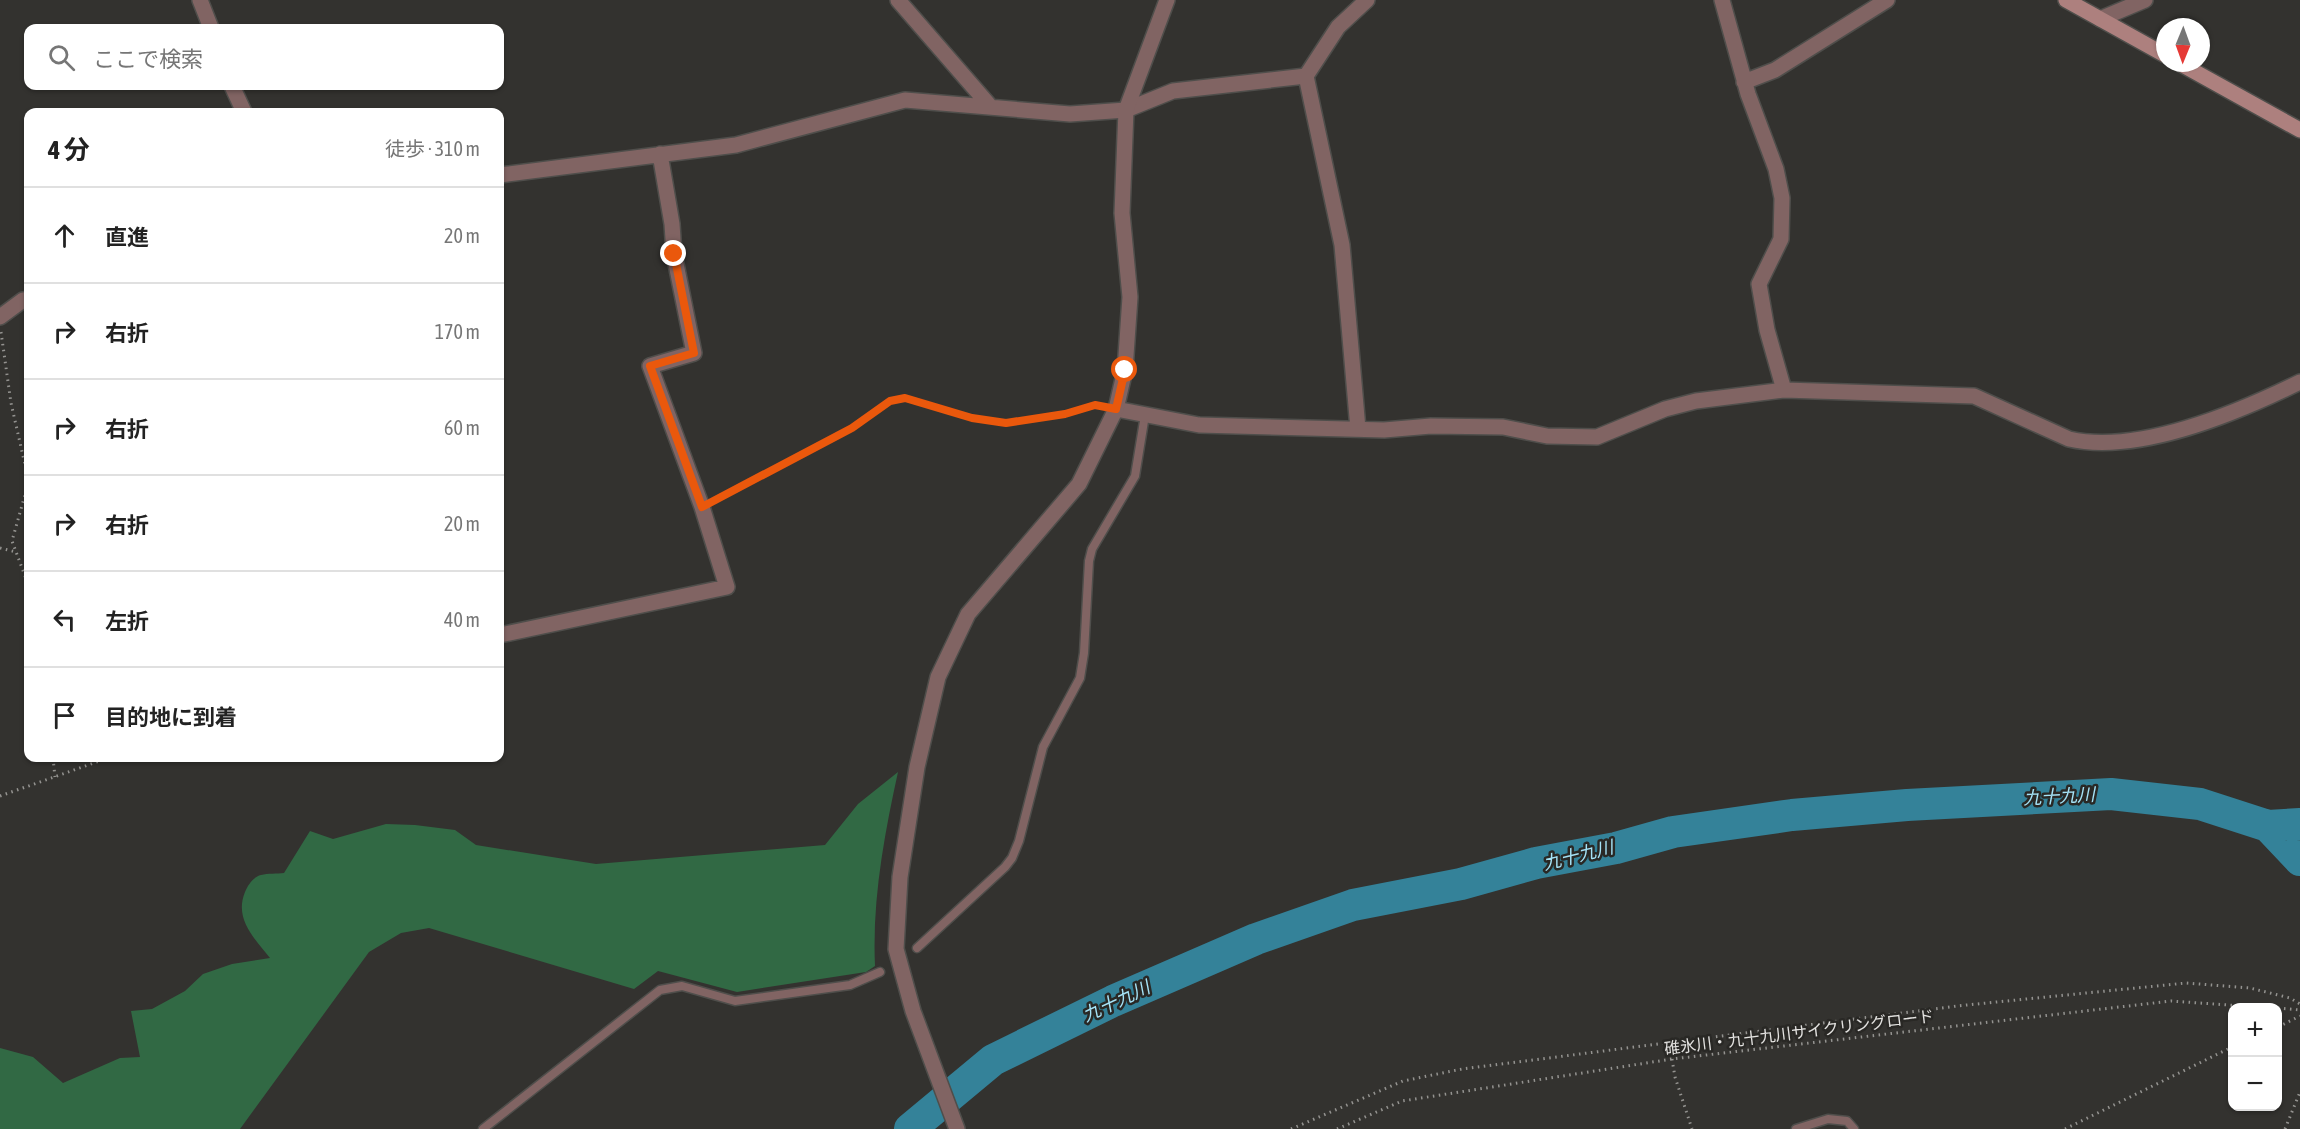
<!DOCTYPE html>
<html lang="ja">
<head>
<meta charset="utf-8">
<style>
  :root { --surface:#fff; --page:#f6f6f6; --text:#222; --muted:#767676; --line:#e0e0e0 }
  body { margin:0; font-family:"Asap Condensed","Noto Sans JP",sans-serif; background:var(--page); color:var(--text) }
  .controls { position:absolute; right:18px; bottom:18px; display:grid; overflow:hidden; border-radius:12px; box-shadow:0 2px 4px #0004 }
  .controls button { width:54px; height:54px; display:grid; place-items:center; padding:0; border:0; border-bottom:2px solid var(--line); background:var(--surface); color:var(--text); font:30px sans-serif }
  .compass { position:absolute; left:2156px; top:18px; width:54px; height:54px; border-radius:50%; background:var(--surface); box-shadow:0 2px 4px #0004; rotate:181deg }
  .stop { position:absolute; width:18px; height:18px; margin:-14px; border:4px solid #ea580c; border-radius:50%; background:#fff }
  .stop.end { background:#ea580c; border-color:#fff; box-shadow:0 2px 6px #0008 }
  .list { margin:0; padding:0; list-style:none }
  h2 { display:flex; justify-content:space-between; align-items:center; height:78px; margin:0; padding:0 24px; font-size:26px }
  h2 small { font-size:20px; font-weight:400; color:var(--muted) }
  .list li { display:grid; grid-template-columns:39px 1fr auto; gap:18px; align-items:center; box-sizing:border-box; height:96px; padding:0 24px; border-top:2px solid var(--line) }
  .list b { display:block; font-size:22px; white-space:nowrap }
  .list em { font-size:20px; font-style:normal; color:var(--muted) }
  .icon { flex:none; width:33px; height:33px; fill:none; stroke:currentColor; stroke-width:2; stroke-linecap:round; stroke-linejoin:round }
  .map { position:relative; flex:none; width:2300px; height:1129px; overflow:hidden }
  .search { position:absolute; background:var(--surface); box-shadow:0 2px 4px #0004; left:24px; top:24px; width:480px; height:66px; display:flex; align-items:center; gap:15px; box-sizing:border-box; padding:0 21px; border-radius:12px; color:var(--muted); font-size:22px }
  .panel { position:absolute; background:var(--surface); box-shadow:0 2px 4px #0004; left:24px; top:108px; width:480px; height:654px; border-radius:12px }
  .map>svg:first-child { display:block }
  .forest { fill:#316944 }
  .lines { fill:none; stroke-linecap:round; stroke-linejoin:round }
  .river { stroke:#348299; stroke-width:32 }
  .service-casing { stroke:#4f4e4b; stroke-width:11 }
  .minor-casing { stroke:#4f4e4b; stroke-width:18 }
  .tertiary-casing { stroke:#4f4e4b; stroke-width:18 }
  .secondary-casing { stroke:#4f4e4b; stroke-width:18 }
  .path { stroke:#949390; stroke-width:3; stroke-dasharray:1.5 4.5; stroke-linecap:butt }
  .service { stroke:#816463; stroke-width:8 }
  .minor { stroke:#816463; stroke-width:15 }
  .tertiary { stroke:#816463; stroke-width:15 }
  .secondary { stroke:#ad807e; stroke-width:15 }
  .route { stroke:#ea580c; stroke-width:8 }
  .labels { text-anchor:middle; dominant-baseline:central; stroke-width:5; stroke-linejoin:round; paint-order:stroke }
  .street-label { font-size:16px; fill:#e3e2e0; stroke:#292825 }
  .water-label { font-size:18px; font-style:italic; fill:#a5e3f7; stroke:#292825 }
</style>
</head>
<body>
<div class="map">
<svg width="2300" height="1129" viewBox="0 0 2300 1129">
  <rect width="100%" height="100%" fill="#33322f"/>
  <path class="forest" d="M 898,772 C 884,836 872,901 875,966 L 866,972 L 737,992 L 658,971 L 634,989 L 429,928 L 401,933 L 369,952 L 240,1129 L 0,1129 L 0,1048 L 33,1057 L 63,1083 L 120,1058 L 140,1057 L 131,1011 L 152,1009 L 185,991 L 203,974 L 232,964 L 270,958 C 254,938 234,919 245,892 C 248,885 253,877 261,875 C 268,873 277,874 284,873 L 310,831 L 333,839 L 386,824 L 415,825 L 455,830 L 476,845 L 596,864 L 825,845 L 858,804 Z"/>
  <g class="lines">
    <path class="river" d="M 2268,826 L 2300,860
      M 910,1129 L 993,1060 L 1113,1001 L 1256,939 L 1353,905 L 1461,884 L 1536,863 L 1616,848 L 1673,832 L 1792,815 L 1907,805 L 2111,794 L 2200,804 L 2268,826 L 2300,824"/>
    <g class="service-casing">
      <path id="service" d="M 917,948 L 1005,867 L 1012,858 L 1019,841 L 1043,747 L 1080,678 L 1084,653 L 1089,561 L 1092,549 L 1135,476 L 1145,415
        M 483,1129 L 660,990 L 682,986 L 735,1001 L 850,985 L 880,972
        M 1796,1129 L 1828,1119 L 1847,1121 L 1854,1129"/>
    </g>
    <g class="minor-casing">
      <path id="minor" d="M 200,0 L 211,28
        M 898,0 L 989,105
        M 1722,0 L 1748,94 L 1776,169 L 1782,198 L 1781,239 L 1759,284 L 1767,330 L 1784,390
        M 2100,19 L 2145,0
        M 1744,82 L 1775,70 L 1887,0
        M 232,86 L 244,112
        M 500,175 L 736,145 L 905,100 L 1070,114 L 1126,110 L 1173,91 L 1306,76
        M 0,317 L 23,300 L 28,299
        M 1116,409 L 1199,425 L 1384,430 L 1431,426 L 1503,427 L 1547,436 L 1597,437 L 1665,409 L 1696,401 L 1784,390 L 1974,396 L 2069,439 C 2139,455 2237,413 2300,382
        M 1358,429 L 1342,245 L 1306,76 L 1338,27 L 1367,0
        M 500,635 L 727,587 L 702,507 L 650,366 L 694,353 L 674,254 L 672,224 L 660,154"/>
    </g>
    <g class="tertiary-casing">
      <path id="tertiary" d="M 957,1129 L 913,1011 L 896,949 L 900,877 L 917,767 L 938,677 L 968,614 L 1079,484 L 1116,409 L 1125,370 L 1130,297 L 1122,213 L 1126,110 L 1167,0"/>
    </g>
    <g class="secondary-casing">
      <path id="secondary" d="M 2066,0 L 2165,55
        M 2179,63 L 2300,130"/>
    </g>
    <path class="path" d="M 1,332 L 11,403 L 28,478
      M 28,484 L 12,541 L 28,584
      M 715,500 L 852,428 L 890,401 L 905,398 L 972,418 L 1006,423 L 1065,414 L 1099,406
      M 0,548 L 16,552
      M 53,758 L 55,777
      M 0,796 L 108,758
      M 2278,1008 L 2300,1010
      M 2278,1027 L 2300,1016
      M 1672,1059 L 1675,1077 L 1692,1129
      M 1291,1129 L 1403,1081 L 1462,1069 L 1957,1006 L 2186,983 L 2250,988 L 2290,998 L 2300,1004
      M 1337,1129 L 1402,1101 L 1672,1059 L 2171,1001 L 2272,1008
      M 2065,1129 L 2232,1047
      M 2285,1129 L 2300,1092"/>
    <use href="#service" class="service"/>
    <use href="#minor" class="minor"/>
    <use href="#tertiary" class="tertiary"/>
    <use href="#secondary" class="secondary"/>
  </g>
  <g class="lines">
    <path class="route" d="M 674,254 L 694,353 L 650,366 L 702,507 L 852,428 L 890,401 L 905,398 L 972,418 L 1006,423 L 1065,414 L 1095,405 L 1116,409 L 1125,370"/>
  </g>
  <g class="labels">
    <g class="street-label">
      <text transform="translate(1799 1032) rotate(-7)">碓氷川・九十九川サイクリングロード</text>
    </g>
    <g class="water-label">
      <text transform="translate(2059 796) rotate(-3)">九十九川</text>
      <text transform="translate(1578 855) rotate(-14)">九十九川</text>
      <text transform="translate(1116 1001) rotate(-25)">九十九川</text>
    </g>
  </g>
</svg>
<div class="controls">
<button>+</button>
<button>−</button>
</div>
<svg class="compass" viewBox="-18 -18 36 36"><path d="M0-13l5 13h-10z" fill="#e53935"/><path d="M0 13l5-13h-10z" fill="#767676"/></svg>
<div class="stop" style="left:1125px;top:370px"></div>
<div class="stop end" style="left:674px;top:254px"></div>
<div class="search"><svg class="icon" aria-label="search" viewBox="0 0 24 24"><circle cx="10" cy="10" r="6"/><path d="M15 15l6 6"/></svg>ここで検索</div>
<section class="panel">
<h2>4 分<small>徒歩 · 310 m</small></h2>
<ul class="list">
<li><svg class="icon" aria-label="ahead" viewBox="0 0 24 24"><path d="M12 20V5M6 11l6-6 6 6"/></svg><div><b>直進</b></div><em>20 m</em></li>
<li><svg class="icon" aria-label="right" viewBox="0 0 24 24"><path d="M7 20v-9h11M14 6l5 5-5 5"/></svg><div><b>右折</b></div><em>170 m</em></li>
<li><svg class="icon" aria-label="right" viewBox="0 0 24 24"><path d="M7 20v-9h11M14 6l5 5-5 5"/></svg><div><b>右折</b></div><em>60 m</em></li>
<li><svg class="icon" aria-label="right" viewBox="0 0 24 24"><path d="M7 20v-9h11M14 6l5 5-5 5"/></svg><div><b>右折</b></div><em>20 m</em></li>
<li><svg class="icon" aria-label="left" viewBox="0 0 24 24"><path d="M17 20v-9H6M10 6l-5 5 5 5"/></svg><div><b>左折</b></div><em>40 m</em></li>
<li><svg class="icon" aria-label="arrive" viewBox="0 0 24 24"><path d="M6 21V4h12l-3 4 3 4H6"/></svg><div><b>目的地に到着</b></div></li>
</ul>
</section>
</div>
</body>
</html>
